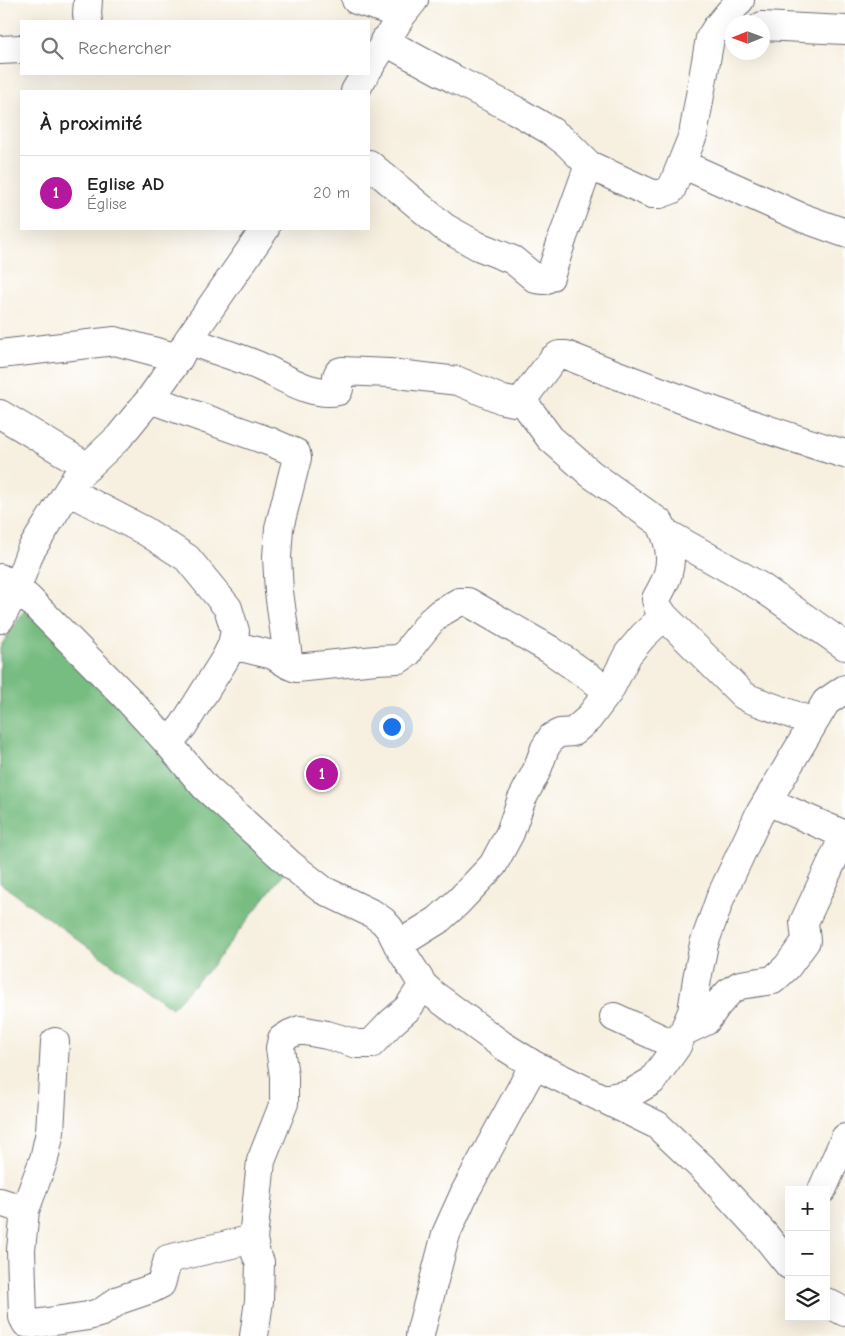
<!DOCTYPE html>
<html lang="fr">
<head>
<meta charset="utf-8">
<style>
  :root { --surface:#fff; --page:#f2f2f2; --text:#222; --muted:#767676; --line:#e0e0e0; --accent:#b5179e }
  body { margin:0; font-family:"Comic Neue",sans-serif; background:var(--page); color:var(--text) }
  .controls { position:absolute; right:15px; bottom:15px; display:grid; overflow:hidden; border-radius:0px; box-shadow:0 5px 20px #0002 }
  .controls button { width:45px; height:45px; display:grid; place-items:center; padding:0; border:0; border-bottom:1px solid var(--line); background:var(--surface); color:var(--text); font:25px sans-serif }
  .compass { position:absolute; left:725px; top:15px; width:45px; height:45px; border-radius:50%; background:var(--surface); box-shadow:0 5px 20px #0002; rotate:269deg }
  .you { position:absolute; left:391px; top:726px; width:18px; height:18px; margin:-12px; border:4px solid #fff; border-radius:50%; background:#1a73e8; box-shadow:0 0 0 8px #1a73e833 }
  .badge { display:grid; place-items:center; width:32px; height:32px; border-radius:50%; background:var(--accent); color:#fff; font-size:16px; font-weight:700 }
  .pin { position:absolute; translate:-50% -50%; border:2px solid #fff; box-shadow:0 1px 5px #0006 }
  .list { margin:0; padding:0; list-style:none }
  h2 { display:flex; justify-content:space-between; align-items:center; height:65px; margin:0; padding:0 20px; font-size:21px }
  h2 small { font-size:16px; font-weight:400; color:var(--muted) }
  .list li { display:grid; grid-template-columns:32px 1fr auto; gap:15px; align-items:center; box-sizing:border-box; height:75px; padding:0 20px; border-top:1px solid var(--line) }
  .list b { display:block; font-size:19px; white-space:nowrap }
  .list p { margin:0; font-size:16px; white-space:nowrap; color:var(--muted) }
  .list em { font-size:16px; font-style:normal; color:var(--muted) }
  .icon { flex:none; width:28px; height:28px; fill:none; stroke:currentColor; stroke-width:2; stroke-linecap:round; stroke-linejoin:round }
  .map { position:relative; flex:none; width:845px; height:1336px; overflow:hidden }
  .search { position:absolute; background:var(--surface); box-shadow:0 5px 20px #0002; left:20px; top:20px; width:350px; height:55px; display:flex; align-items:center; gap:12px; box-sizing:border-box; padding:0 18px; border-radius:0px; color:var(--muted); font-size:19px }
  .panel { position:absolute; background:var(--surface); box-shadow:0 5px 20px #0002; left:20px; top:90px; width:350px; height:140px; border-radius:0px }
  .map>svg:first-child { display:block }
  .forest { fill:#77bc80; stroke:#4c6f5e }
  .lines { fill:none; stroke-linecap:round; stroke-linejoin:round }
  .minor-casing { stroke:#6d6a75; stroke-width:30 }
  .minor { stroke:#fff; stroke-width:28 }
</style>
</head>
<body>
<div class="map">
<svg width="845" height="1336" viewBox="0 0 845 1336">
  <rect width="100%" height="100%" fill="#fff"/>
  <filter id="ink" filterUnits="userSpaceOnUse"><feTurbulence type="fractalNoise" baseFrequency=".02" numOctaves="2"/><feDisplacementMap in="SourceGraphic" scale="10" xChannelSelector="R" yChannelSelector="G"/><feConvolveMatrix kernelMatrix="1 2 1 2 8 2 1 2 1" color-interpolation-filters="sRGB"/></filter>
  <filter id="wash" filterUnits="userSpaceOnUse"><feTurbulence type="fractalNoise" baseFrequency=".0096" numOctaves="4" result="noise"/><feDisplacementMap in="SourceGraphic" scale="20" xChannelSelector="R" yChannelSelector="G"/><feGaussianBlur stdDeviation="1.12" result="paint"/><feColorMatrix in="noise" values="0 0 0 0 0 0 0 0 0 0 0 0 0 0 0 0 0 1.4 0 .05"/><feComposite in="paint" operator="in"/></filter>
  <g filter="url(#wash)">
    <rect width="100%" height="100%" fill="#f7f0e0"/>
    <path class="forest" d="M 28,605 L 289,866 L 213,965 L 172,1008 L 0,883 L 0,647 Z"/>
  </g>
  <g filter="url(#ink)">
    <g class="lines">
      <g class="minor-casing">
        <path id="minor" d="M 356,0 L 402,15
          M 88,21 L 87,14 L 88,0
          M 762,26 L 845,30
          M 717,27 L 740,0
          M 384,41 L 454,79 L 515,110 L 551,131 L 567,143 L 589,165 L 652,194 L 660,194 L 671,190 L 693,135 L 710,38 L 717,27 L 732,27
          M 0,50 L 21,49
          M 369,68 L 402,15 L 414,0
          M 355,91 L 365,74
          M 369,164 L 444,227 L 478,246 L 513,260 L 536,279 L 544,280 L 550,277 L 563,237 L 589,165
          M 682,164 L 803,218 L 845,233
          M 188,340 C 210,349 232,355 254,364 C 280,374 309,397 338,391 L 339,389 L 337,376 L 339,372 L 342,371 L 389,373 L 458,381 L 503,400 L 514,402 L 522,400 L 553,359 L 559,355 L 566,355 C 657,391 750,426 845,454
          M 0,354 L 115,341 L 179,358
          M 150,399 L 271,442 L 296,453 L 297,458 L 279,528 L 277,557 L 279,592 L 289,665
          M 522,400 L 550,438 L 591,474 L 660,523 C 668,537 673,557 668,573 C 666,582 660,591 656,599 L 658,607 L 664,616 L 743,695 L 750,699 L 813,722
          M 0,414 L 88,467
          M 68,491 L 145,531 L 187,558 L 228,608 L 235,631 L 232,645 L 225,659 L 183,726 L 168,743
          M 666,533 L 761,587 L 845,646
          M 0,578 L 17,588 L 29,599 L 125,696 L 168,743 L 205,787 L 227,807 L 291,865 L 323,890 L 373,914 L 383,921 L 390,929 L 398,945 L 423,985 L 434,995 L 502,1045 L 534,1065 L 657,1125 L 708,1173 L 764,1234 L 789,1265
          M 0,619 L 17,588 L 30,552 L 76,478 L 119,437 L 150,399 L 179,358 L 188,340 L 265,229
          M 232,645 L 273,655 L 289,665 L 296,668 L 376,660 L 399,659 L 408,653 L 412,645 L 431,621 L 440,613 L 459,602 L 468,602 L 549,649 L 609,691
          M 767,801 L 845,835
          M 398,945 L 438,920 L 458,902 L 493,865 L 510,833 L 521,801 L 537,770 L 545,748 L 552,737 L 560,733 L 573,732 L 588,719 L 609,691 L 628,654 L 643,636 L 664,616
          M 614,1017 L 677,1046
          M 685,1031 L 706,1021 L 718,1004 L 729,992 L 740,985 L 773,980 L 787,967 L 806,941 L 804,922 L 845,834
          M 55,1042 L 50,1132 L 44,1159 L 25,1210 L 21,1250 L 23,1317 L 26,1323 L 34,1324 L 88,1316 L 102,1312 L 119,1300 L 151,1289 L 161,1284 L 168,1259 L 253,1239 L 261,1161 L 284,1103 L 284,1076 L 280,1048 L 282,1039 L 290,1034 L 300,1030 L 327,1035 L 357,1044 L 371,1044 L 390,1024 L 408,1008 L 423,985
          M 603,1099 L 630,1094 L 652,1081 L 677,1046 L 692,1012 L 697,979 L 704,944 L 721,896 L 759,815 L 826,702 L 845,689
          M 822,1190 L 845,1138
          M 0,1202 L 25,1210
          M 253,1239 L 256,1254 L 260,1262 L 259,1301 L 254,1336
          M 826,1302 L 845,1312
          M 420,1336 L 421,1330 L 446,1234 L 465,1192 L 534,1065"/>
      </g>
      <use href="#minor" class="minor"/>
    </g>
  </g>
</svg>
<div class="controls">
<button>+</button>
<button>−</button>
<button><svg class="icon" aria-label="layers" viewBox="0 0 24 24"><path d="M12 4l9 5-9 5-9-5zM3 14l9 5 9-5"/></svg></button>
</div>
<svg class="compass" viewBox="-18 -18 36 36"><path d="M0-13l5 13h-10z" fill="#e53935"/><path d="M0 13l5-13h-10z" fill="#767676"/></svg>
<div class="you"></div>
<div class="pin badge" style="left:322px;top:774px">1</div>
<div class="search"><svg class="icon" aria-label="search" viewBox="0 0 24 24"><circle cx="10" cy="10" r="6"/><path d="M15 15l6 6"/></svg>Rechercher</div>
<section class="panel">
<h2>À proximité<small></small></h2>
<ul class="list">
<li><span class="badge">1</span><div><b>Eglise AD</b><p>Église</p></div><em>20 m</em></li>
</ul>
</section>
</div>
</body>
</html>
